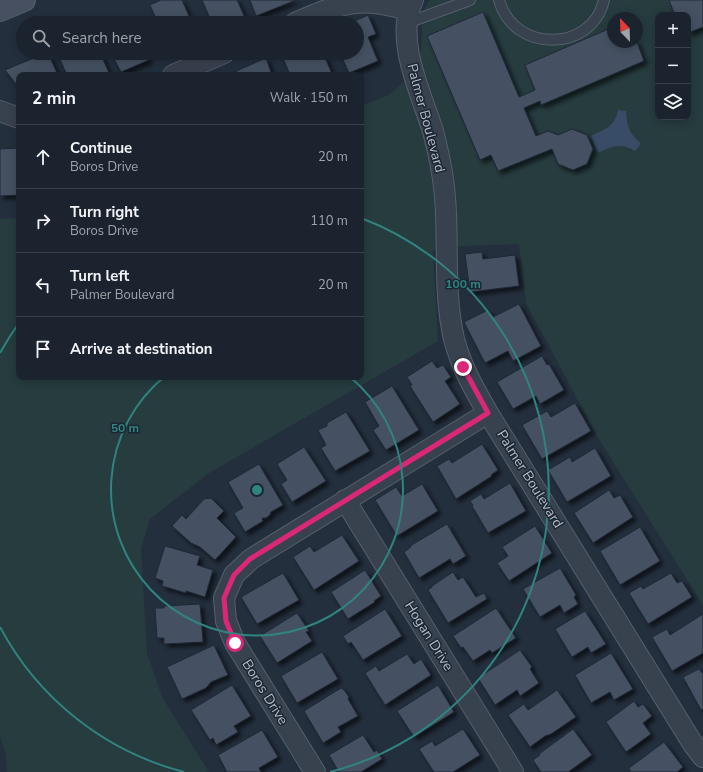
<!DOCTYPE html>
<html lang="en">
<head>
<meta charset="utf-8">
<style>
  :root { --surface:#1b232e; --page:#242b36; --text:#f1f3f6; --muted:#a0a4aa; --line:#39404a }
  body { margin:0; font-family:"Nunito Sans",sans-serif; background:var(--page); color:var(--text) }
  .controls { position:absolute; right:12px; top:12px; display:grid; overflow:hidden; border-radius:8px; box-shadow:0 2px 10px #0003 }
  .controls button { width:36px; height:36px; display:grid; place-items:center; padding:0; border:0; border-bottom:1px solid var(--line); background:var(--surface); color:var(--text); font:20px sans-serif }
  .compass { position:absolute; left:607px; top:12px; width:36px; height:36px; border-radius:50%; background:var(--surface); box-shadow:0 2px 10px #0003; rotate:337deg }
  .stop { position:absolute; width:12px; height:12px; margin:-9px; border:3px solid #db2777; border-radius:50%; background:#fff }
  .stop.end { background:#db2777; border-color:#fff; box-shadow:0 1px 4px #0008 }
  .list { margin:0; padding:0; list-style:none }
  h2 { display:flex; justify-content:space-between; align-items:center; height:52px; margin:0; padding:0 16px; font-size:17px }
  h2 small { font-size:13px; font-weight:400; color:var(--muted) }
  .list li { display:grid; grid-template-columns:26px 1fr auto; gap:12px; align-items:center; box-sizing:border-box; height:64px; padding:0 16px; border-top:1px solid var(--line) }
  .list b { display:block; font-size:15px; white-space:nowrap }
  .list p { margin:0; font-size:13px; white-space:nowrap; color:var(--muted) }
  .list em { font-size:13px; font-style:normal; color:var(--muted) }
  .icon { flex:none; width:22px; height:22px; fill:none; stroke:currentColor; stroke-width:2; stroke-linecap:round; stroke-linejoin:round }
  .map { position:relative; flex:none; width:703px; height:772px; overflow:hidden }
  .search { position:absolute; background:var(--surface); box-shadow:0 2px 10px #0003; left:16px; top:16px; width:348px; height:44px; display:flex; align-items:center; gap:10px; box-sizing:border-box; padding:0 14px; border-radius:22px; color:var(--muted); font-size:15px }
  .panel { position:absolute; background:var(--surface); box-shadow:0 2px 10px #0003; left:16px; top:72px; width:348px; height:308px; border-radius:8px }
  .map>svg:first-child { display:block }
  .green { fill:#263c3f; fill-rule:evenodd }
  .water { fill:#394c67 }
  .building { fill:#455162; stroke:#1f2835; filter:url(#shadow) }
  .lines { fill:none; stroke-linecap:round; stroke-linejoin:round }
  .lane-casing { stroke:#565f6c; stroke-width:12 }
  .street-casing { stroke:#565f6c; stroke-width:22 }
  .secondary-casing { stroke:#565f6c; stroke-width:24 }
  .lane { stroke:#38414e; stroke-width:10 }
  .street { stroke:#38414e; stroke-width:20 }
  .secondary { stroke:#465061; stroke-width:22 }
  .route { stroke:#db2777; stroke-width:5 }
  .ring { fill:none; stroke:#308480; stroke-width:2 }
  .labels { text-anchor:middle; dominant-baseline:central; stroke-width:3; stroke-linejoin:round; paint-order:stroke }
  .street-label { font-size:14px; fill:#b4bcc9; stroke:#1d2633 }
  .centre { fill:#308480; stroke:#1d2633; stroke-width:2 }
  .ring-label { font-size:12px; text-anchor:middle; font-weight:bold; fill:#308480; stroke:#1d2633; stroke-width:3; stroke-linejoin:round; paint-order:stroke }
</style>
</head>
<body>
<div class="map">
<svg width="703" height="772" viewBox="0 0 703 772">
  <defs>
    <filter id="shadow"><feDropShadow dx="3.5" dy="3.5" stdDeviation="2" flood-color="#0009"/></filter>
  </defs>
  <rect width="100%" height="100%" fill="#242f3e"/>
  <path class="green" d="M 430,0 L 703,0 L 703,605 L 597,436 L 526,303 L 519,244 L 464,246 L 433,250 L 438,341 L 209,473 L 150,519 L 141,549 L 147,653 L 162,697 L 209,772 L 7,772 L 6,755 L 0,736 L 0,219 L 19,218 L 19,377 L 361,377 L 361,106 L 389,95 L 420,67 L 423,11 ZM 658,15 L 688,15 L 688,117 L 658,117 ZM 613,18 L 637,18 L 637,42 L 613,42 Z"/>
  <path class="water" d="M 618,110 L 626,111 C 627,128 629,132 641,144 L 635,151 C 620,142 613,146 598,153 L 591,136 C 605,129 615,127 618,110 Z"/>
  <path class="building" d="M 161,0 L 182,0 L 192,23 L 158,23 L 150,5 Z
    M 202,0 L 237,0 L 246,20 L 239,23 L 212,23 Z
    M 250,0 L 296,0 L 256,16 Z
    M 669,0 L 703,0 L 703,27 L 688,33 L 688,15 L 675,15 Z
    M 483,12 L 519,97 L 535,90 L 525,65 L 613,27 L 613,42 L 637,42 L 644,61 L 541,105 L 540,101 L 524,108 L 536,136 L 548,131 L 558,135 L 572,129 L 587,135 L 593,149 L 587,164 L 573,170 L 558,164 L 552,149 L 498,171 L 491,155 L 480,160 L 427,36 Z
    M 368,15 L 376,34 L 368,37 L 378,61 L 349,73 L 340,53 L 357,53 L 357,23 L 350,23 Z
    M 46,53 L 48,53 L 58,75 L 19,75 L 19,88 L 5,70 Z
    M 57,53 L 92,53 L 94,58 L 101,55 L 110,75 L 67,75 Z
    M 111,53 L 146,53 L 149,60 L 121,72 Z
    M 281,53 L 315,53 L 317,58 L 324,55 L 332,74 L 328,75 L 290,75 Z
    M 266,58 L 272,75 L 277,73 L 278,75 L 238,75 L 236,71 Z
    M 19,148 L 19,195 L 0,196 L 0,149 Z
    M 482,252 L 483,259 L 515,255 L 519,286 L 470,292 L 465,254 Z
    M 519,304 L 541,346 L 513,361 L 508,351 L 485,363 L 464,322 L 488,310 L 493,317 Z
    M 542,356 L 547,365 L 549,364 L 564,390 L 540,404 L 536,396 L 513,409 L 497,382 Z
    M 432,361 L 437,368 L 443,365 L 451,377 L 445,381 L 460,404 L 433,422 L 410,386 L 412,385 L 407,377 Z
    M 392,386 L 419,430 L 386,450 L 373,430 L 379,426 L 365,402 Z
    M 575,403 L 591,431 L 542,459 L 522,425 L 547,411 L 551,417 Z
    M 346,412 L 370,451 L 335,471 L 321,448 L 326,445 L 318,430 L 327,426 L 327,423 Z
    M 482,444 L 498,470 L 491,475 L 492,476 L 456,499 L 437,466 L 449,459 L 452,463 Z
    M 304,447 L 326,481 L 292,502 L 281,484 L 287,480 L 277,464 Z
    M 595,448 L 611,476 L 567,502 L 548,470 L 570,457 L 572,462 Z
    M 259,464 L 283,505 L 271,512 L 270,515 L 266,518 L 262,518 L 263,521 L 245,532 L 234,513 L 243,508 L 228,482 Z
    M 510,483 L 526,511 L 488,533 L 472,506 L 473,505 L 470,501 L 481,494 L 484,499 Z
    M 422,484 L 438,511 L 397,536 L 375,500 L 396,487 L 402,496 Z
    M 609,490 L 614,498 L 620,495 L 633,517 L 593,543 L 574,513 Z
    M 211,498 L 224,511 L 217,518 L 236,537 L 215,560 L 200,547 L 191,543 L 172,526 L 182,515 L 186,519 L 204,499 Z
    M 447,524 L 466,556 L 453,564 L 450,559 L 419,578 L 404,552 L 411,547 L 410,546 Z
    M 535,526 L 552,553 L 509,581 L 497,563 L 508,556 L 502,547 Z
    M 640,527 L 660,561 L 620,585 L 600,551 Z
    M 342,535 L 359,561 L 314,590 L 293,557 L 310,546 L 314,552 Z
    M 165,546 L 200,556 L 197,565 L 213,570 L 205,597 L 186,591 L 186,593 L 162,586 L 163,581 L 155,578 Z
    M 560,568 L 576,595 L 574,597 L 578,604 L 564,613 L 560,605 L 540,617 L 523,589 Z
    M 365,570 L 381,596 L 374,601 L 375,602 L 348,619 L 331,592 Z
    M 453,572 L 458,580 L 463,577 L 476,597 L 484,593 L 487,599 L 448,623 L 428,590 L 432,587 L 432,586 Z
    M 283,573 L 299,600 L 257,624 L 241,597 Z
    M 671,573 L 677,583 L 682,581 L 692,597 L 648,624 L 629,593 L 641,586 L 643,589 Z
    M 200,604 L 203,642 L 164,644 L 164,638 L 157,638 L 155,608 L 164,608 L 164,606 Z
    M 496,608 L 516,638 L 492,653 L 490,650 L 473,661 L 463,647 L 461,648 L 453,636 Z
    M 385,609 L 402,636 L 363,660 L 351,642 L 348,644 L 343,636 Z
    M 585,611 L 606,644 L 591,653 L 588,647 L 572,657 L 555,629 Z
    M 297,613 L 309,631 L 306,632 L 312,641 L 277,663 L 260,636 Z
    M 703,614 L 703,653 L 672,671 L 652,637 L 667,629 L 670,635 Z
    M 214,645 L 228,675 L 211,682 L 206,688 L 182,699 L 167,667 Z
    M 520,650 L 532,667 L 530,669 L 539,683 L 520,696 L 517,690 L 495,705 L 478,678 Z
    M 322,652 L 338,679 L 297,703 L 281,676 Z
    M 611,653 L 633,689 L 614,700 L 610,692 L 591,703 L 575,675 Z
    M 407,654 L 414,664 L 421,659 L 431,675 L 385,705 L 365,673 L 376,666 L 379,671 Z
    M 699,669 L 702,673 L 703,673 L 703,709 L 701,710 L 683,677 Z
    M 232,685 L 251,716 L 234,726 L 238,732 L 216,745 L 213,738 L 210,740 L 191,710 Z
    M 438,685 L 454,712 L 414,737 L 397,711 Z
    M 341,688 L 344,690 L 349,697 L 348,699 L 358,716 L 338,727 L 341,732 L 323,743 L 304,711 Z
    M 557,690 L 576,717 L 551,734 L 545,736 L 530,747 L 508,715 L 524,704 L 528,710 Z
    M 634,701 L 638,707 L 643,704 L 652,716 L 643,723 L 651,734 L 626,752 L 606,722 Z
    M 463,729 L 480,755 L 453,772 L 434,772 L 419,749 L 432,741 L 435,746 Z
    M 573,729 L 592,755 L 568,772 L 541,772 L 533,760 L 540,755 L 539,754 Z
    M 262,730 L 278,757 L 259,768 L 261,772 L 227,772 L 218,755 Z
    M 363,735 L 374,752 L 377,750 L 382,759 L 361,772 L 339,772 L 329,755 Z
    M 664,742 L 683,767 L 677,772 L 631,772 L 629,768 Z"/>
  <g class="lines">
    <g class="lane-casing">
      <path id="lane" d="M 499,0 C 513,53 592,53 604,0
        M 407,23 L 470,0"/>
    </g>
    <g class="street-casing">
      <path id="street" d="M 413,0 C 394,39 421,93 433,131 C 436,143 439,155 441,167 C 452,224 441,282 454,339 C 461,366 474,389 488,413 L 693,744 L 703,757
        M 295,23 C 320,12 346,0 375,3 C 386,4 397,7 408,10
        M 173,75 L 224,53
        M 0,111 L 19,118
        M 345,500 L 513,772
        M 315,772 L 235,643 L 226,621 L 224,598 L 234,575 L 251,559 L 488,413"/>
    </g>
    <g class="secondary-casing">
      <path id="secondary" d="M 0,10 L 24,0"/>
    </g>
    <use href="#lane" class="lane"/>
    <use href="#street" class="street"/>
    <use href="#secondary" class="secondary"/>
  </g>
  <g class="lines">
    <path class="route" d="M 235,643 L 226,621 L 224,598 L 234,575 L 250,559 L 488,413 L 463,367"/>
  </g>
  <g class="ring">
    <path d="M350 377A146 146 0 1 1 164 377"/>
    <path d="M184 772A291 291 0 0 1 0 627M0 353A291 291 0 0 1 19 323M361 218A291 291 0 0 1 330 772"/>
  </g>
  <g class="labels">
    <g class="street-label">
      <text transform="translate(426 118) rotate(75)">Palmer Boulevard</text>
      <text transform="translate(530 479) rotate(58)">Palmer Boulevard</text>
      <text transform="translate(429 636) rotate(58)">Hogan Drive</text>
      <text transform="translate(265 692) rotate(58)">Boros Drive</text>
    </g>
  </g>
  <circle cx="257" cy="490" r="6" class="centre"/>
  <g class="ring-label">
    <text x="463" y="288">100 m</text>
    <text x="125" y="432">50 m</text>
  </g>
</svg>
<div class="controls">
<button>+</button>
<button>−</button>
<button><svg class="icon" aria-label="layers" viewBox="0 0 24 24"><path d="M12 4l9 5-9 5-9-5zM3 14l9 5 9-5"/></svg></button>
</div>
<svg class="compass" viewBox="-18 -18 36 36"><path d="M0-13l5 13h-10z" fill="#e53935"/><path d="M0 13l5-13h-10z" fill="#a0a4aa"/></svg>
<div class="stop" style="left:235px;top:643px"></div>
<div class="stop end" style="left:463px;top:367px"></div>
<div class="search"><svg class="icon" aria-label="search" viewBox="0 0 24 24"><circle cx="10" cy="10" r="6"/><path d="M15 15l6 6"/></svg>Search here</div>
<section class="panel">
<h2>2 min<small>Walk · 150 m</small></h2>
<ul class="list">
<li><svg class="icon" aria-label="ahead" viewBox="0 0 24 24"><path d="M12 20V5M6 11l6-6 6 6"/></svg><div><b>Continue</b><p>Boros Drive</p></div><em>20 m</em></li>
<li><svg class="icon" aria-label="right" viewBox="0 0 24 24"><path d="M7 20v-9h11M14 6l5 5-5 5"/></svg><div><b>Turn right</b><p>Boros Drive</p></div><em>110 m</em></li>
<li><svg class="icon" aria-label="left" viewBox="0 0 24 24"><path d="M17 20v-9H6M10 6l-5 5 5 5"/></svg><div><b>Turn left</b><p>Palmer Boulevard</p></div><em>20 m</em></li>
<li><svg class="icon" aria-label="arrive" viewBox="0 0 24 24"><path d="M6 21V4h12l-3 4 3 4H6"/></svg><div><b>Arrive at destination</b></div></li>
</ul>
</section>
</div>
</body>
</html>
